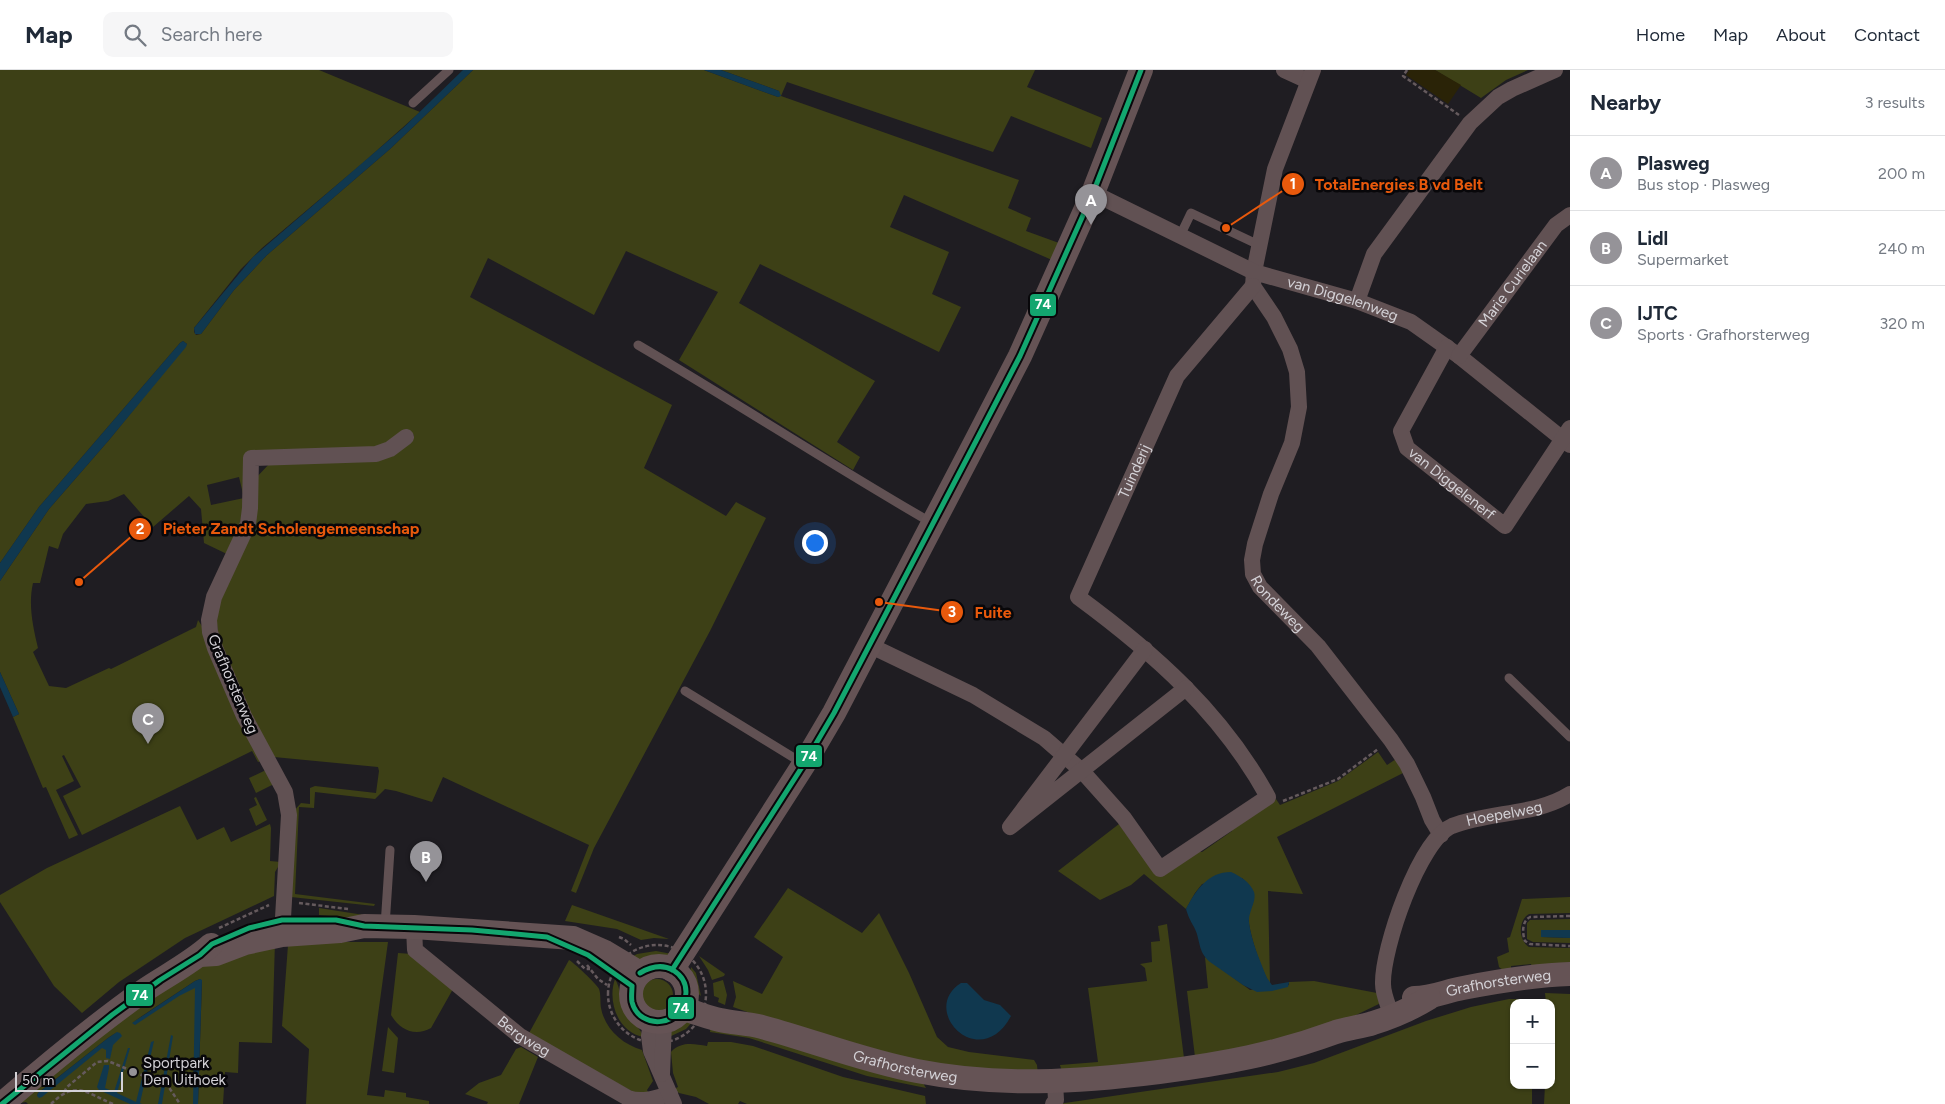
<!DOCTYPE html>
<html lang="en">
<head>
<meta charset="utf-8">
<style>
  :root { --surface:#fff; --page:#f6f6f7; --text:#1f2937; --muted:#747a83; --line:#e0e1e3; --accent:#959398 }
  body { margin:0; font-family:Figtree,sans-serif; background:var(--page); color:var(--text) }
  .controls { position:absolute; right:15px; bottom:15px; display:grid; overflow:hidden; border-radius:10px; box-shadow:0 1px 4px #0004 }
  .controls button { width:45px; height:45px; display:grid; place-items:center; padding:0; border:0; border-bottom:1px solid var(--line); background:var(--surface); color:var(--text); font:25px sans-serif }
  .scale { position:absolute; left:15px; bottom:12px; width:108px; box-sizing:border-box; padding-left:5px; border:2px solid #d4d2d7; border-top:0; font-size:14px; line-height:18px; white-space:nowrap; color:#d4d2d7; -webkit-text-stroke:4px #08070a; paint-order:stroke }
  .you { position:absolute; left:814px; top:472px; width:18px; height:18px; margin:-12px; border:4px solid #fff; border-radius:50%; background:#1a73e8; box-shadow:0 0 0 8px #1a73e833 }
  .badge { display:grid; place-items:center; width:32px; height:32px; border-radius:50%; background:var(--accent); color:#fff; font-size:16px; font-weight:700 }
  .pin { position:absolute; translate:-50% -41px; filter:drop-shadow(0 1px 2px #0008) }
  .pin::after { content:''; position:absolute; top:26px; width:18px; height:15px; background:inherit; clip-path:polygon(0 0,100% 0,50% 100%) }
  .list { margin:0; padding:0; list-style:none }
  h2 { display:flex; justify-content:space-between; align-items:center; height:65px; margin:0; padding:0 20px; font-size:21px }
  h2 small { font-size:16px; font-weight:400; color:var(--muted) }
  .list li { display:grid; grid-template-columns:32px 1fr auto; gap:15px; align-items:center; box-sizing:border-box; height:75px; padding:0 20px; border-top:1px solid var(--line) }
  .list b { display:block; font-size:19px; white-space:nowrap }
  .list p { margin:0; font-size:16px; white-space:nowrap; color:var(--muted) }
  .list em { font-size:16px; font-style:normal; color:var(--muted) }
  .icon { flex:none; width:28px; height:28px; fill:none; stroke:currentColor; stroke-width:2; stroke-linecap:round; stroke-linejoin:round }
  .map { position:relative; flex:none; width:1570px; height:1034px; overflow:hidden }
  header { display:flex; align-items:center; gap:30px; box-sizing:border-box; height:70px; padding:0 25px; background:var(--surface); border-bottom:1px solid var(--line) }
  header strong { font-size:24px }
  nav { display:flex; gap:28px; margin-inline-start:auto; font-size:18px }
  .search { width:350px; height:45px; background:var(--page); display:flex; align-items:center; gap:12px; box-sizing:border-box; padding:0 18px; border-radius:10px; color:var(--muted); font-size:19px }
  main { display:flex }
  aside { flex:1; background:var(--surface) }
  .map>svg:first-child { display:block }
  .green { fill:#3d4016; fill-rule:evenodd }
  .sand { fill:#2a2307 }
  .water { fill:#10384f }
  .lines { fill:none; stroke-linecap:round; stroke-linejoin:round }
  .path { stroke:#655a5d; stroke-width:2.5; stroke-dasharray:4 2.5; stroke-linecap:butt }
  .lane { stroke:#615153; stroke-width:9 }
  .street { stroke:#615153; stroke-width:16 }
  .secondary { stroke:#655355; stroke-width:24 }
  .bus-1-casing { stroke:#08070a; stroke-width:9 }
  .bus-1 { stroke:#13a66f; stroke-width:5 }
  .poi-dot { fill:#959398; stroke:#08070a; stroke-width:2 }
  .labels { text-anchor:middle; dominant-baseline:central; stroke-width:5; stroke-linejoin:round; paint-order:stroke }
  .street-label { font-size:15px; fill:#d4d2d7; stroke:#08070a }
  .poi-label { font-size:15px; fill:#d4d2d7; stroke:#08070a; text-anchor:start }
  .leader { fill:none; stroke:#e8590c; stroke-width:2 }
  .callout-dot { fill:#e8590c; stroke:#08070a; stroke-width:2 }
  .mark-label { font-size:15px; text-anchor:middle; font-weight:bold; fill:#fff }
  .callout-label { font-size:16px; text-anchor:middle; font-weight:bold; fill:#e8590c; stroke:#08070a; stroke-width:5; stroke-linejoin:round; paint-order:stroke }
  .line-badge { stroke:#08070a; stroke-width:2 }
  .badge-label { font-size:14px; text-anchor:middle; font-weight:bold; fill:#fff }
</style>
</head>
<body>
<header>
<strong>Map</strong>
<div class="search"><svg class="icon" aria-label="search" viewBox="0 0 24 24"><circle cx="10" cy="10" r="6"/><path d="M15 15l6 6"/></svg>Search here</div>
<nav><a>Home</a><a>Map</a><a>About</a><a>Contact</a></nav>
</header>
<main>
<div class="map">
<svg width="1570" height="1034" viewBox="0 0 1570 1034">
  <rect width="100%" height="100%" fill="#1f1d22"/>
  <path class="green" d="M 0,0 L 319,0 L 420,42 L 364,92 L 262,178 L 241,199 L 194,258 L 194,262 L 196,265 L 201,264 L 234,220 L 267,185 L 390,79 L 473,0 L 704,0 L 778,27 L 780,26 L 779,21 L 721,0 L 1035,0 L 1027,17 L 1102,48 L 1091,78 L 1011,46 L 993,82 L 787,12 L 781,26 L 1019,110 L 1008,138 L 1031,148 L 1026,161 L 1059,173 L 1052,190 L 904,125 L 890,157 L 949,182 L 932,224 L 961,237 L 939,282 L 760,194 L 739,233 L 875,311 L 837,372 L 860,387 L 853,400 L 679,290 L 718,222 L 626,181 L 594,245 L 488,188 L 470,227 L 672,335 L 644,398 L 726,446 L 736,432 L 766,448 L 710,561 L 594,778 L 576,823 L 571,821 L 589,775 L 443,707 L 432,732 L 396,721 L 385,719 L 375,729 L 315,722 L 314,738 L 299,737 L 295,824 L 375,834 L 374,836 L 291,827 L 292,743 L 301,733 L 310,734 L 310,718 L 315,716 L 376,723 L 379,701 L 378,697 L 274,687 C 259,659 214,578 217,548 C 218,528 230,508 238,490 L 236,489 L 252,457 L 253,450 L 254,410 L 271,392 L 381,386 L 397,380 L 414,365 L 406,360 C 391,374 385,376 365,381 L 247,384 L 246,444 L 241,461 L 229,485 L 204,473 L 201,439 L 189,426 L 153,457 L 124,424 L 108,431 L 86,434 L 63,464 L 58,479 L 49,476 L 40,513 L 33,513 C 28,535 33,557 38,578 L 33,582 L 49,616 L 66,618 L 109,598 L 111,599 L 196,557 L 198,550 C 209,566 214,584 221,603 C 234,633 247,662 264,690 L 258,692 L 252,681 L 82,765 L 63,726 L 81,717 L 64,685 L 62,686 L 74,711 L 56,720 L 78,765 L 69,769 L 46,717 L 43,718 L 13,647 L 19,644 L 0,602 L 0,511 L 49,439 L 109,370 L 187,274 L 183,271 L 180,273 L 39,437 L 0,493 ZM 239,407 L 244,428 L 211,435 L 207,415 Z
    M 1435,0 L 1528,0 L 1506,10 L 1481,28 Z
    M 1378,682 L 1387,695 L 1396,689 L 1405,702 L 1277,767 L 1303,824 L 1268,821 L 1270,914 C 1261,899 1252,871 1249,854 C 1246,830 1266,831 1242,808 L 1202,814 L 1195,823 L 1186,839 L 1144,804 L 1131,815 L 1100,830 L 1058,801 L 1119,754 L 1153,801 L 1195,781 L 1202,782 L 1232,761 L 1233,754 L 1276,729 L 1280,735 L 1338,711 Z
    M 266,700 L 274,714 L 256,723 L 249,708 Z
    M 256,727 L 267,750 L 256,756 L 249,739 L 257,735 L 254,728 Z
    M 180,736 L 197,770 L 224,757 L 231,772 L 270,754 L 271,758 L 270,791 L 281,792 L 275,802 L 274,826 L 185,868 L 119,912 L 82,943 L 54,916 L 0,832 L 0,825 L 47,798 Z
    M 788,818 L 862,863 L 879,843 L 909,903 L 937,967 L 948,977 L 969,982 L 1034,990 L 1037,995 L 1038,1005 L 972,1002 L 835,972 L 733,937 L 736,927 L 733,911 L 762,924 L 783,887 L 754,867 Z
    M 1570,827 L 1570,843 L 1529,844 C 1518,850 1518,870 1529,877 L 1570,878 L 1570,896 L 1532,898 L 1531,894 L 1511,896 L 1511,902 L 1505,902 L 1499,897 L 1497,887 L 1509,882 L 1507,868 L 1510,867 L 1522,829 Z
    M 572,835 L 669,869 L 654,868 L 641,870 L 617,859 L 565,851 Z
    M 319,838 L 364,845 L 359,849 L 319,845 Z
    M 1570,849 L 1570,860 L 1541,860 L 1542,867 L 1570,868 L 1570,873 L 1533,872 L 1527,869 L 1527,853 L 1530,850 Z
    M 1167,854 L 1184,988 L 1062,1002 L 1060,995 L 1098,992 L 1088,918 L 1147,911 L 1145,898 L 1140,894 L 1152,892 L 1151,872 L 1160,871 L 1158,856 Z
    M 275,871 L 272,973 L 239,972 L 238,1003 L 225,1002 L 223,1034 L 198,1034 L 202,911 L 200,909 L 195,911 L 133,952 L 199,913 L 195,1034 L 28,1034 L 26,1032 L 11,1034 L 104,960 L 198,897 ZM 117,962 L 37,1026 L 38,1023 L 108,968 Z
    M 316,872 L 388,872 L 367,1025 L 384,1027 L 385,1020 L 406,1023 L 406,1027 L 429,1031 L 429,1034 L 306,1034 L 309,979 L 282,956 L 288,875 Z
    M 656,881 L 672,884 C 659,892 644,895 630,888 L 637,884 Z
    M 398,883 L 412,884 L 453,919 L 431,958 C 415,967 400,960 391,945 Z
    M 699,886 L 725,904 L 724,906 L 712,910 L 708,900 Z
    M 1205,887 L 1250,920 L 1289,915 L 1289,912 L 1314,911 L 1377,923 L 1383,932 L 1325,960 L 1195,987 L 1187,921 L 1208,918 Z
    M 569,890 C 573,892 597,914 599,919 C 601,924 600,932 601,938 C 605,959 622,974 642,980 L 653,1011 L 647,1020 L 648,1022 L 639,1025 L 528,965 Z
    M 691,897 L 696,903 L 701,926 C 691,918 689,909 691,897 Z
    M641 925a16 16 0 1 1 32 0a16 16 0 1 1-32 0Z
    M 615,909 C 621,919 620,929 625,939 C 630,950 639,956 644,967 C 618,963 607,931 615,909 Z
    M 723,910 L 727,925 L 725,935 L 718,932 L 719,928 L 714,926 L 713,913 Z
    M 1545,923 L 1570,924 L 1570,1034 L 1544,1034 L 1545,1015 L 1551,1015 L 1551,933 L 1546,933 Z
    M 1509,929 L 1527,929 L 1529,933 L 1514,933 L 1514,1015 L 1532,1015 L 1532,1034 L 1058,1034 L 1278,1002 L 1314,993 L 1426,951 L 1471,937 Z
    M 684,950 L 694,950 L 686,959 L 667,968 L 671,958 Z
    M 711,952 L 920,1008 L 926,1018 L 867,1006 L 749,968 L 710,962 Z
    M 388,957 L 398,968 L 394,1003 L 382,1001 Z
    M 708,972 L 731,972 L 753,976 L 843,1007 L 925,1026 L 926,1034 L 747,1034 L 740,1031 L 738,1034 L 709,1034 L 696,1027 L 679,1023 L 674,1019 L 678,1017 L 673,1003 L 671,982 C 681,971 694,974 707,976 Z
    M 521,977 L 538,987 L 519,1034 L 487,1034 L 488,1032 L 465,1024 L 479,1013 L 501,1005 L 516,979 Z"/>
  <path class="sand" d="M 1409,0 L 1435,0 L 1461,15 L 1448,34 L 1406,5 Z"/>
  <path class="water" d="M 463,0 L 473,0 L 390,79 L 267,185 L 234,220 L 201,264 L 195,264 L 194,258 L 253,187 L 403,58 Z
    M 704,0 L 721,0 L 779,21 L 781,26 L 778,27 Z
    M 183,271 L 187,274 L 186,277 L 109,370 L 49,439 L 0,511 L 0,493 L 39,437 L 180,273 Z
    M 0,602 L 19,644 L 13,647 L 0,617 Z
    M 1231,802 C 1240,806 1250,812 1254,822 C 1257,831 1248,842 1249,852 C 1251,870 1260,891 1267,908 L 1272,915 L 1289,912 L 1288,917 L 1272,921 L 1257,922 L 1243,915 L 1210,892 C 1197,881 1201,870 1194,857 C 1190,850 1188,846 1186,839 C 1196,820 1208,802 1231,802 Z
    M 1541,860 L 1570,860 L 1570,868 L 1541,867 Z
    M 200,909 L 202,910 L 198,1034 L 193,1034 L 195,918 L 179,926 L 135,955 L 132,953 L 195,911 Z
    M 961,913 L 967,913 L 984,930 L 1000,935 L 1011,946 C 980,1004 918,940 961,913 Z
    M 117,962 L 120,963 L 122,966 L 113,975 L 110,989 L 106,988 L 106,980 L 102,978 L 42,1027 L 39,1028 L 37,1026 L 38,1023 L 108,968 Z
    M 171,965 L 173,966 L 162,1034 L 158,1034 Z
    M 154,971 L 140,1033 L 142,1034 L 130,1034 L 99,1020 L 97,1017 L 104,995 L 109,995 L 109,998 L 105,1018 L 114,1022 L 128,978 L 130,978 L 117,1023 L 136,1032 L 151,972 Z"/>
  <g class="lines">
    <path class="path" d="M 1407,0 L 1403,6 L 1459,45
      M 1283,731 L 1338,709 L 1378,679
      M 299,833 L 348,839
      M 1570,846 L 1530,847 C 1522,851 1522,863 1525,871 L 1530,874 L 1570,876
      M 219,858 L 269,835
      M 619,867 L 624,869 L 631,875
      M608 924a49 49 0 1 1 98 0a49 49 0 1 1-98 0Z
      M 577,891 L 585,899 L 590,899
      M 587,895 L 598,909 L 607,915
      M 64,1022 L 67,1017 L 97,992 L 108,991 L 168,1016 L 180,1034
      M 51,1034 C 76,1010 84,1022 113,1034"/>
    <path class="lane" d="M 413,33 L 449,0
      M 1180,166 L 1191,143 L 1259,175
      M 638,275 C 737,333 833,396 932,453
      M 1509,608 L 1570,667
      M 685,621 L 804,694
      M 385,856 L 390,780"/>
    <g class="street">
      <path d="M 1284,0 L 1308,11"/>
      <path id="s1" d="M 1313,0 L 1275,99 L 1254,202 L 1253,216 L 1274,247 L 1290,279 L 1297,302 L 1299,337 L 1292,373 L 1271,424 L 1255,474 L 1252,490 L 1253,504 L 1260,517 L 1318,576 L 1391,670 L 1407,694 L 1423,727 L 1432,750 L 1441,765"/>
      <path id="s2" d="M 1093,123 L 1254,202 L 1357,231 L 1411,252 L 1459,286 L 1570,375"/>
      <path d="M 1357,231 L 1374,184 L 1470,53 L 1498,27 L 1512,19 L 1555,0"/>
      <path id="s3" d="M 1447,277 L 1401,361 L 1407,378 L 1505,456 L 1570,358"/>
      <path id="s4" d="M 1459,286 L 1556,155 L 1570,145"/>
      <path id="s5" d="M 869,575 L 973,625 L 1044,668 L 1082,701 L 1124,748 L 1160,799 L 1268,727 C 1222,643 1154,583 1078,527 L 1177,306 L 1253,216"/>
      <path d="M 1145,579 L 1010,757 L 1186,618"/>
      <path id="s6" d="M 414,857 L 415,880 L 520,966 L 628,1028 C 642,1033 656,1028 670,1024"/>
      <path d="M 282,865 L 289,745 L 285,722 L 244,646 L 215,578 L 210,562 L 209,550 L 214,527 L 248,454 L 250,438 L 251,388 L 376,384 L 390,379 L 406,367"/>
      <path id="s7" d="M 1392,947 C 1389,937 1383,925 1383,914 C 1382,879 1419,770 1452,756 C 1490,741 1535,746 1570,724"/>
      <path d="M 651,951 L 649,966 L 651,981 L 674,1034"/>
      <path d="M 662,1004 L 664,952"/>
      <path d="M 1053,1034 L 1056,1030 L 1055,1012"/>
    </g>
    <g class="secondary">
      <path d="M 200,885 L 216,884 L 245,873 L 282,865 L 340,861 L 364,856 L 414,857 L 573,868 L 605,882 L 640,903"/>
      <circle cx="659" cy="924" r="28"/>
      <path d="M 672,900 L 804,694 L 834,643 L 976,371 L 1020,286 L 1093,123 L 1141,0"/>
      <path id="s8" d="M 1414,928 C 1432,928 1446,921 1463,918 C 1499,911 1534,905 1570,904"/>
      <path id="s9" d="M 683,939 C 695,942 707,947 720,950 C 733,953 748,953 762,957 C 814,971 864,991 917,1001 C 998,1017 1079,1012 1159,1002 C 1222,994 1276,984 1336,962 C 1348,958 1361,957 1373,953 C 1393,947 1411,939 1429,928"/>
      <path d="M 2,1034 C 47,995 93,957 142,922 C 165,906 190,894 211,875"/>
    </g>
    <g class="bus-1-casing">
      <path id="bus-1" d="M 672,900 L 804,694 L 834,643 L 976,371 L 1020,286 L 1093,123 L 1141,0
        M 632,916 C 632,921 631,927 632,932 C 639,961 685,958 686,922 C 686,913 681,905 673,900 C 662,894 650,897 640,903
        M 2,1034 L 112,945 L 160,910 L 200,885 L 212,874 L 249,858 L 282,850 L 336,850 L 364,856 L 472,860 L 547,867 L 588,885 L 632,916"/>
    </g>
    <use href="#bus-1" class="bus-1"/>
  </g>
  <circle class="poi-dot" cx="133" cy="1002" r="5"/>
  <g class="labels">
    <g class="street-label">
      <text stroke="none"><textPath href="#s4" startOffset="90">Marie Curielaan</textPath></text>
      <text stroke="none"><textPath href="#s2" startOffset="272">van Diggelenweg</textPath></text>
      <text stroke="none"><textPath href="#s5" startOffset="920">Tuinderij</textPath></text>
      <text stroke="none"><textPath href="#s3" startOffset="171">van Diggelenerf</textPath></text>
      <text stroke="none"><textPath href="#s1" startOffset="571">Rondeweg</textPath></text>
      <text transform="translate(233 614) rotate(67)">Grafhorsterweg</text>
      <text stroke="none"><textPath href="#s7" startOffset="265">Hoepelweg</textPath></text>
      <text stroke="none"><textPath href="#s8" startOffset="86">Grafhorsterweg</textPath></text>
      <text stroke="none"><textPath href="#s6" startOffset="162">Bergweg</textPath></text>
      <text stroke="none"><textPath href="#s9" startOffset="230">Grafhorsterweg</textPath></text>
    </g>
    <g class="poi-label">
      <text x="143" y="993">Sportpark<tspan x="143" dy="17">Den Uithoek</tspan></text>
    </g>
  </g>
  <path class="leader" d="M1226 158L1293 114M79 512L140 459M879 532L952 542"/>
  <g class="callout-dot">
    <circle cx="1226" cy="158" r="5"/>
    <circle cx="79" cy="512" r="5"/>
    <circle cx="879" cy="532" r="5"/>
    <circle cx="1293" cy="114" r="12"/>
    <circle cx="140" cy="459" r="12"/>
    <circle cx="952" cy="542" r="12"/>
  </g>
  <g class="mark-label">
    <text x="1293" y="119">1</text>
    <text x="140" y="464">2</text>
    <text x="952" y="547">3</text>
  </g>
  <g class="callout-label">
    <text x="1399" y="120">TotalEnergies B vd Belt</text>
    <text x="291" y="464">Pieter Zandt Scholengemeenschap</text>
    <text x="993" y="548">Fuite</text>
  </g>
  <g class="line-badge">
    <rect x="1029" y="223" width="28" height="24" rx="5" fill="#13a66f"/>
    <rect x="795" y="674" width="28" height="24" rx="5" fill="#13a66f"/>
    <rect x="125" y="913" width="29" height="24" rx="5" fill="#13a66f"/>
    <rect x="667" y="926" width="28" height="24" rx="5" fill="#13a66f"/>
  </g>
  <g class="badge-label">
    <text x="1043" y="239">74</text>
    <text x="809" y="691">74</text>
    <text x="140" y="930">74</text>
    <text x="681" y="943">74</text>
  </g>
</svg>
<div class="controls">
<button>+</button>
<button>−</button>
</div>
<div class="scale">50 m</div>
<div class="you"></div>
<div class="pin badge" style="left:1091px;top:155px">A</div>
<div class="pin badge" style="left:426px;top:812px">B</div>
<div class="pin badge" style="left:148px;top:674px">C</div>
</div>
<aside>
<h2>Nearby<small>3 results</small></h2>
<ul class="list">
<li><span class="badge">A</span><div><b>Plasweg</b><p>Bus stop · Plasweg</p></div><em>200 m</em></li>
<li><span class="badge">B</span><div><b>Lidl</b><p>Supermarket</p></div><em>240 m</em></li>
<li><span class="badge">C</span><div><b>IJTC</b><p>Sports · Grafhorsterweg</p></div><em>320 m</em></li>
</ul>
</aside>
</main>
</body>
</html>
